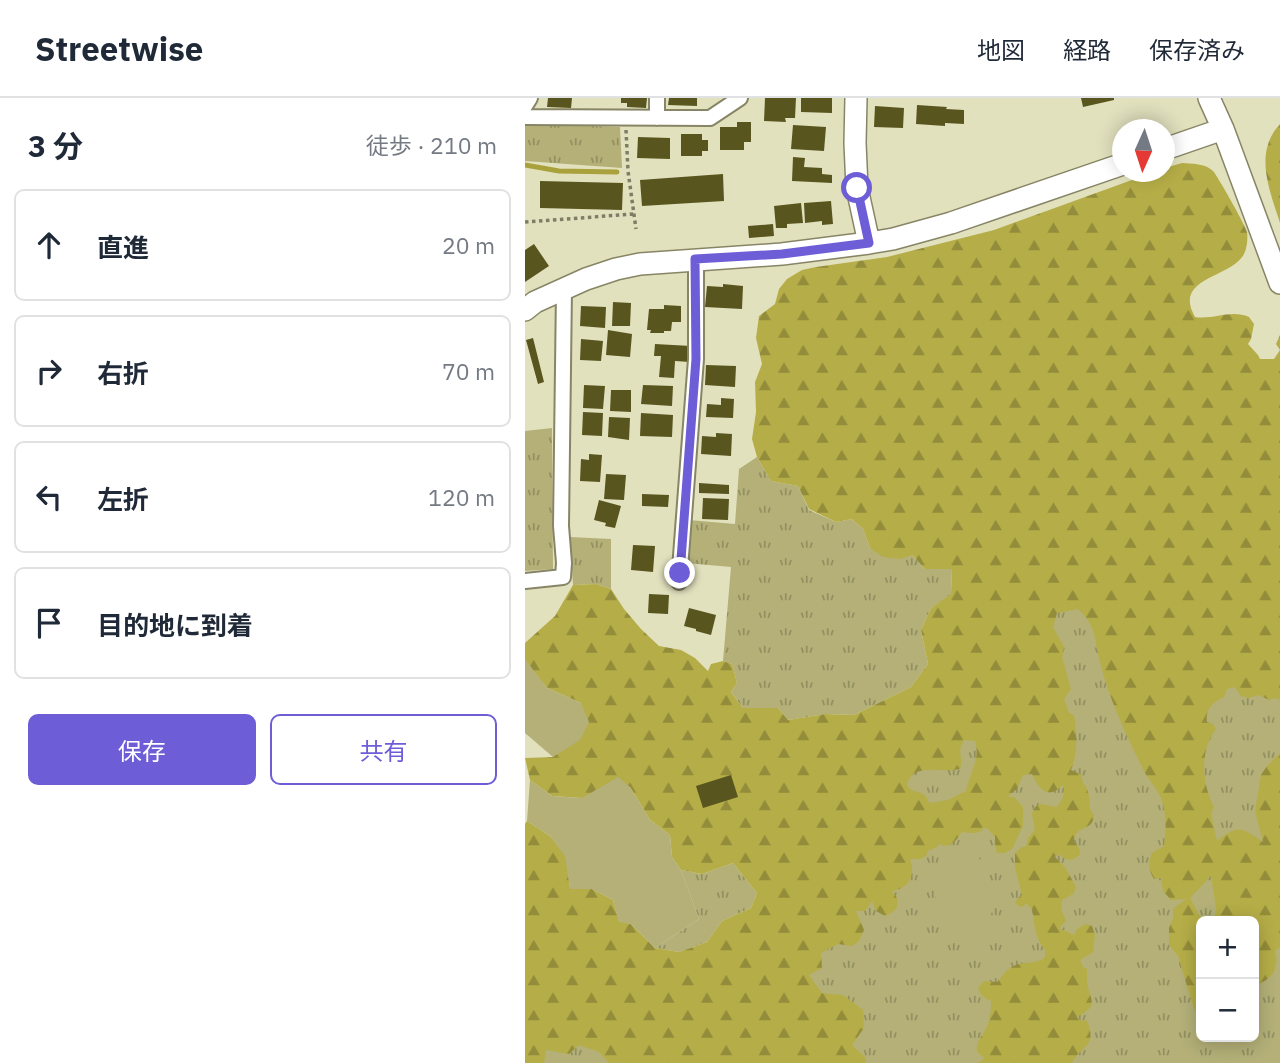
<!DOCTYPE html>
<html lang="ja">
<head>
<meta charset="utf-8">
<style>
  :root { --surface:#fff; --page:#f6f6f7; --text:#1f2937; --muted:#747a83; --line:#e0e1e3; --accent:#6d5dd7 }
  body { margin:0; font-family:"IBM Plex Sans","Noto Sans JP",sans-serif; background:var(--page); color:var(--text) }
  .controls { position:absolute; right:21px; bottom:21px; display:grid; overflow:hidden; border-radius:10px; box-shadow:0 4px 18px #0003 }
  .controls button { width:63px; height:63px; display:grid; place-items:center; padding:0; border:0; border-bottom:2px solid var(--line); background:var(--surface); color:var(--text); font:35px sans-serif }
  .compass { position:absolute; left:587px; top:21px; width:63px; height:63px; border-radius:50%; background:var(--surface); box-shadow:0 4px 18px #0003; rotate:183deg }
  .stop { position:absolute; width:21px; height:21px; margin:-16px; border:5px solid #6d5dd7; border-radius:50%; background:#fff }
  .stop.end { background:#6d5dd7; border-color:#fff; box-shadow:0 2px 7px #0008 }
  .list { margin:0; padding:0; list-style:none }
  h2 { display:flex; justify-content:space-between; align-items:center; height:91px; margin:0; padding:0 28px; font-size:30px }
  h2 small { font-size:23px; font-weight:400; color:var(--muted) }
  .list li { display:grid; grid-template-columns:46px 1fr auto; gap:21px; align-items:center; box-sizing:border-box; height:112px; margin:0 14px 14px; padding:0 14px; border:2px solid var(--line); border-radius:10px }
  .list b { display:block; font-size:26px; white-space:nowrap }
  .list em { font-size:23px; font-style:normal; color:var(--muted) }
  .actions { display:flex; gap:14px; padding:21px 28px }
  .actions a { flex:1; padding:16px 0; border:2px solid var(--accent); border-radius:10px; text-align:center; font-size:24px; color:var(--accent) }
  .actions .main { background:var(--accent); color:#fff }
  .icon { flex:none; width:38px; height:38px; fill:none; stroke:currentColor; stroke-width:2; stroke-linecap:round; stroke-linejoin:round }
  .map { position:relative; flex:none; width:755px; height:965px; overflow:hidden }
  header { display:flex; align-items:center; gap:42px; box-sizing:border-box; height:98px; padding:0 35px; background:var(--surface); border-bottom:2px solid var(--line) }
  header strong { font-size:33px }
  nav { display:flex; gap:38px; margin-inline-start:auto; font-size:24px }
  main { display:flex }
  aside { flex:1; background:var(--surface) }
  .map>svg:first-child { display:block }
  .grass { fill:url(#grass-tufts); fill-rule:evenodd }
  .forest { fill:url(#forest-firs); fill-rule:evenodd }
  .garden { fill:#b4b078 }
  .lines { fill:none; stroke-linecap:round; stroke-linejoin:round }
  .stream { stroke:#a9a13b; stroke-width:5 }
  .building { fill:#59551f }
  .street-casing { stroke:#878565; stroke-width:18 }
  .secondary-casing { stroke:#878565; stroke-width:24 }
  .path { stroke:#7e7d66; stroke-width:3.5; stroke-dasharray:3.5 3.5; stroke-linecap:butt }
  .street { stroke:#fff; stroke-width:14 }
  .secondary { stroke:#fff; stroke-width:21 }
  .route { stroke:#6d5dd7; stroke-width:9 }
</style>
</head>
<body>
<header>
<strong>Streetwise</strong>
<nav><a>地図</a><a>経路</a><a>保存済み</a></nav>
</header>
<main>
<aside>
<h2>3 分<small>徒歩 · 210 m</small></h2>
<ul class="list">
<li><svg class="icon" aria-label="ahead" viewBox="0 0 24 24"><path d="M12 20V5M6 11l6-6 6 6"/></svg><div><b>直進</b></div><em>20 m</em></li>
<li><svg class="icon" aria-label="right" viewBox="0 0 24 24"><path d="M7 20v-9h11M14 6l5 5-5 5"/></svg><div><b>右折</b></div><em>70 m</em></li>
<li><svg class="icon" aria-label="left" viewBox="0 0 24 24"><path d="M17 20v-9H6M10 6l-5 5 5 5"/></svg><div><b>左折</b></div><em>120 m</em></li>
<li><svg class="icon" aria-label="arrive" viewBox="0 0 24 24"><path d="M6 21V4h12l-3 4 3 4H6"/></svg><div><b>目的地に到着</b></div></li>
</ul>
<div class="actions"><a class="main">保存</a><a>共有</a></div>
</aside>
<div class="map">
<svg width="755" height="965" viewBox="0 0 755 965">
  <defs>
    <pattern id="grass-tufts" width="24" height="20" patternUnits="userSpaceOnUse" patternTransform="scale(1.75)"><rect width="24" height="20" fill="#b4b078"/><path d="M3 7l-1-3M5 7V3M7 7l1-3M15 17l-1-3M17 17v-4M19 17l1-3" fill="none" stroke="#928f61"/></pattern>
    <pattern id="forest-firs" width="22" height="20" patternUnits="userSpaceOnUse" patternTransform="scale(1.75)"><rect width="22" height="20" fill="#b5ad47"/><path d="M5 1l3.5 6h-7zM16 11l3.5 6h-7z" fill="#938c3a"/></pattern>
  </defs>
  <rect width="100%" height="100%" fill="#e2e1be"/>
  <path class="grass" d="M 0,26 L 95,29 L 97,70 L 0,63 Z
    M 27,330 L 28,471 L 0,473 L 0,333 Z
    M 232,359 L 246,383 L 273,388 L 284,412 L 311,424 L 327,421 L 338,431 L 345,450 L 387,457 L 400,471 L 427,471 L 426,497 L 406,510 L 396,532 L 403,566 L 386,589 L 329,617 L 300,616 L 263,622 L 253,610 L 218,610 L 206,594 L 212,585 L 207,566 L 198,563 L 206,469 L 161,465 L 164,422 L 210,426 L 214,371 Z
    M 45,439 L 86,441 L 86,491 L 71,486 L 48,487 Z
    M 555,489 L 755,580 L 755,965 L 0,965 L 0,894 L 148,956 L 318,693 ZM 676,823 L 729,823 L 729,939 L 676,939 Z
    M 208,765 L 232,795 L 226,810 L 197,823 L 182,844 L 154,854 L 130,850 L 174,821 L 156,772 L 177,776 Z"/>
  <path class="forest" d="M 755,26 L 755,125 C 745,93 728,55 755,26 Z
    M 657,65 C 667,66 680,65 688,73 C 692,77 721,128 722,134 C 723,140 722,150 719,156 C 707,180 647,179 670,219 C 689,222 706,211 724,219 L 729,226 L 726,241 L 723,246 L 733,257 L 735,261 L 749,261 L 755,252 L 751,246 L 755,237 L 755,602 L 750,600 L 744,602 L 734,597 L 723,600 L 716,598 L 710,589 L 702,591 L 699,599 C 688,604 680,611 682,624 L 688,626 L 691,631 C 674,653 677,686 689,709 L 686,716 L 692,743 C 712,727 717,729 738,744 L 730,713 L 736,677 L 742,668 L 755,655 L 755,849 L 750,853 C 755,873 746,881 729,888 L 729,823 L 686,823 L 690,819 L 691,810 L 686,778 L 665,800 L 677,822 L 683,823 L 676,823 L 676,913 L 672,916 L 669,911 L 653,858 L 644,847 L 644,830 L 648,820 L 648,811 L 661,801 L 646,802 L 638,793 L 636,780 L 629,781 C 623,771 623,765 627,755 L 639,748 C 641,732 642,716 636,700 C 632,691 624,682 619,673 C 602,639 584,601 575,564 C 569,540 572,529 553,511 L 532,515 L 528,529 L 539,549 L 537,559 L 546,591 L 539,601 L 544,615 L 549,617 C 552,636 553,654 546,672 L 557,677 C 556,687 561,685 563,694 C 566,702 562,709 569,717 C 568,735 550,725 549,744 L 554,750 L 555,756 C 549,764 541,763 534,756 L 530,759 L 540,769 L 551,789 L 548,796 L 537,802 L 536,811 L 541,823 L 534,830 L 549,837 L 553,830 L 561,826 L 567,828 L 570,837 L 568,854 L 555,862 L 558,869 L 562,871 C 562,875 562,879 562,883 C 563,901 577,906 552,919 L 555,922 L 562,923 C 573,949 556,947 547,965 L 453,965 L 458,962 L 459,959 C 442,951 459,938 463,926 C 466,919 466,910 466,903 C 459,900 456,898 453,890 L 459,883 L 472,884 C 478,877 483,870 491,867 C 502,863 511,867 520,859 L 520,852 C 509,839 510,826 507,811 L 501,805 L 499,808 L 496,809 L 490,805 L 493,800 L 497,797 L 490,770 L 490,756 L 495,750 L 501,748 L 503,740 L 510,732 L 507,716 L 511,708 L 516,706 L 532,709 C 537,702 541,696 538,687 C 523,702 514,692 507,676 L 498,677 L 492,691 L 483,698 L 490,700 L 498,709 L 498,728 L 487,751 L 480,755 L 472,755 L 470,746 L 470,739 L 462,730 L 459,730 C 454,737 445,735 437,734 C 430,743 427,751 414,746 L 412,749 L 403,753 L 401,758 L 395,761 L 385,761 C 391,778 384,790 367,793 L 372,800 L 372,809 L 368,814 L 360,818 L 351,813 L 347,803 L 340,813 L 331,813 L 339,832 L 334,843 L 327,848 L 313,846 L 296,855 L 297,870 L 284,877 L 297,895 L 318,897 L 338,912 L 339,930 L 327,947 L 340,959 L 341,965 L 84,965 L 74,954 L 54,947 L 44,956 L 21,952 L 19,965 L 0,965 L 0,726 L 2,723 L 25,738 L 41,758 L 45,790 L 67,791 L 88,802 L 94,823 L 106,826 L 130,850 L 154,854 L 182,844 L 197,823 L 226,810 L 232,795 L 208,765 L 177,776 L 156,772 L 147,759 L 145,737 L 125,722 L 105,689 L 57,700 L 27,698 L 5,682 L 0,660 L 28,659 L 56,605 L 22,590 L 0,563 L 0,545 L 30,518 L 48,487 L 71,486 L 86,491 L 99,511 L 116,531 L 134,548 L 156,552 L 170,560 L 183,573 L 186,566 L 198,563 L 207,566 L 212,585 L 206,594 L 218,610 L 253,610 L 263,622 L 300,616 L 329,617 L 386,589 L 403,566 L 396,532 L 406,510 L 426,496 L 427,471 L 400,471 L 387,457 L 375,461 L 358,459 L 345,450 L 338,431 L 327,421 L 311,424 L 284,411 L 273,388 L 246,383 L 232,359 L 227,341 L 231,314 L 230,284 L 237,266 L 231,240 L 234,218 L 250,206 L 254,191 L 262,181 L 277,172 L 291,169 L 362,159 L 469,132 L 629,74 L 640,74 L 640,70 ZM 439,642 L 450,643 C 456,661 444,676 441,693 L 423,702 L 404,705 C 399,689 388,698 382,687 C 388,663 417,676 435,671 C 439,659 431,655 439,642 Z"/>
  <path class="garden" d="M 0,561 L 22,590 L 56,605 L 64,624 L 55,642 L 28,659 L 0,635 Z
    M 93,679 L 105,689 L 125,722 L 145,737 L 147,759 L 156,772 L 174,821 L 130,850 L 106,826 L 94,824 L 88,802 L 67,791 L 45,791 L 40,758 L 25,738 L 2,723 L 5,682 L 27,698 L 57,700 Z
    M 443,753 L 451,756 L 456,763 L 467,813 C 464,828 450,848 433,835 C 427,830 423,823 419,817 C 415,811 411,806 411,798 C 411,788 415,780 419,772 C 424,760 430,754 443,753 Z"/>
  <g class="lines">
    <path class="stream" d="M 0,67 L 34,73 L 92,74"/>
  </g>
  <path class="building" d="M 23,0 L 47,0 L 46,10 L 22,9 Z
    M 96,0 L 122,0 L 121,10 L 102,9 L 102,5 L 96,5 Z
    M 144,0 L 172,0 L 172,8 L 143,7 Z
    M 240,0 L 271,0 L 270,20 L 260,20 L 261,24 L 239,23 Z
    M 276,0 L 307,0 L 307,15 L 276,14 Z
    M 556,0 L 589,0 L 589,2 L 558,9 Z
    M 392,7 L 422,9 L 421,11 L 439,12 L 439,26 L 420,25 L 420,28 L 391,26 Z
    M 350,8 L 379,10 L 378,30 L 349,29 Z
    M 212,24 L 226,24 L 226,44 L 219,44 L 219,52 L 195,52 L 195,29 L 212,29 Z
    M 268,27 L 301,29 L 299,53 L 266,51 Z
    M 156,36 L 177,36 L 177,42 L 183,42 L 183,53 L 177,53 L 177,58 L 156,58 Z
    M 113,39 L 145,40 L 145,61 L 112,60 Z
    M 268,59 L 280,60 L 279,69 L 297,70 L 297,76 L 307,77 L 307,85 L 267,83 Z
    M 198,76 L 199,103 L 117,108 L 115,82 Z
    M 15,83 L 98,85 L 97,112 L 15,110 Z
    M 306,103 L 308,126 L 297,127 L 297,123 L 280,125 L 279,105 Z
    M 276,105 L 278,125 L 262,126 L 262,130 L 251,130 L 249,108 Z
    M 248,126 L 249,138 L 224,140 L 223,128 Z
    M 9,146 L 24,168 L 0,184 L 0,152 Z
    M 198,186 L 218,188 L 217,211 L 180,209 L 182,188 L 198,189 Z
    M 88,204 L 106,205 L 105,228 L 87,228 Z
    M 139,207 L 156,208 L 156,224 L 147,224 L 146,233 L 139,233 L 139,235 L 125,235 L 126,232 L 122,232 L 124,211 L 139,211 Z
    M 56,208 L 81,209 L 80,230 L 55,228 Z
    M 83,232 L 107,236 L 105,259 L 81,257 Z
    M 8,240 L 19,284 L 13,286 L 1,242 Z
    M 56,241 L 78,243 L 76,263 L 55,262 Z
    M 130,246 L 166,248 L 165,264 L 150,263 L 149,280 L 134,279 L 136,258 L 129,258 Z
    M 181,267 L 211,268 L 210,289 L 180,287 Z
    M 59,287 L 80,288 L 78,311 L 58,310 Z
    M 118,287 L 148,288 L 147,308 L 116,306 Z
    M 86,292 L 106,292 L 106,314 L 85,313 Z
    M 196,300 L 209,301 L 208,320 L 181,319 L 182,306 L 196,307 Z
    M 58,314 L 78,315 L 77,338 L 57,337 Z
    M 116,315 L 148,317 L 147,339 L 115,338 Z
    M 84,319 L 105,320 L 104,342 L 83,339 Z
    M 191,335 L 207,336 L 206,358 L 176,356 L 177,338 L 191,339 Z
    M 64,356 L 77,357 L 75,384 L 55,383 L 56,361 L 64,362 Z
    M 81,376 L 101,377 L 99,402 L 79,401 Z
    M 174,385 L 204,387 L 204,396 L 174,395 Z
    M 117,396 L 144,397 L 143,409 L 117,408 Z
    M 178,400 L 204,401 L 203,422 L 177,421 Z
    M 74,402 L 96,408 L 90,430 L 80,428 L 81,425 L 69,422 Z
    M 108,447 L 130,448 L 128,474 L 106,472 Z
    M 124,496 L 144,497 L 143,516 L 123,515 Z
    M 164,510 L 191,517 L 186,537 L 171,533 L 171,531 L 159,528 Z
    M 206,677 L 213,699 L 178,710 L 171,688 Z"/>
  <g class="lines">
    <g class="street-casing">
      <path id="street" d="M 132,0 L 132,20
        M 0,8 L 5,0
        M 0,19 L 185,20 L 215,0
        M 0,483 L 38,479 L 39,465 L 36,428 L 39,191
        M 154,484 L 171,261 L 171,161"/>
    </g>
    <g class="secondary-casing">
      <path id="secondary" d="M 331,0 L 330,45 L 332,90 L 344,145
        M 684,0 L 698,31 L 755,185
        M 640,51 L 698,31
        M 0,212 L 10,204 L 61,181 L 91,171 L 115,166 L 257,156 L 344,145 L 368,141 L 426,125 L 598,66"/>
    </g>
    <path class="path" d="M 101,32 L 103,73 L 111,131
      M 0,124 L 109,116"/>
    <use href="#street" class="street"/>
    <use href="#secondary" class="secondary"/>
  </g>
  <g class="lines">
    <path class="route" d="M 155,475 L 171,261 L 170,161 L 257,156 L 344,145 L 332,90"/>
  </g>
</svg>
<div class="controls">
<button>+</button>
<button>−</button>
</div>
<svg class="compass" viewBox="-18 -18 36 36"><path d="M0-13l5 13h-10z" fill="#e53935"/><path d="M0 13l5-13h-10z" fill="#747a83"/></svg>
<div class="stop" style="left:332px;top:90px"></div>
<div class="stop end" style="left:155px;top:475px"></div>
</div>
</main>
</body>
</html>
